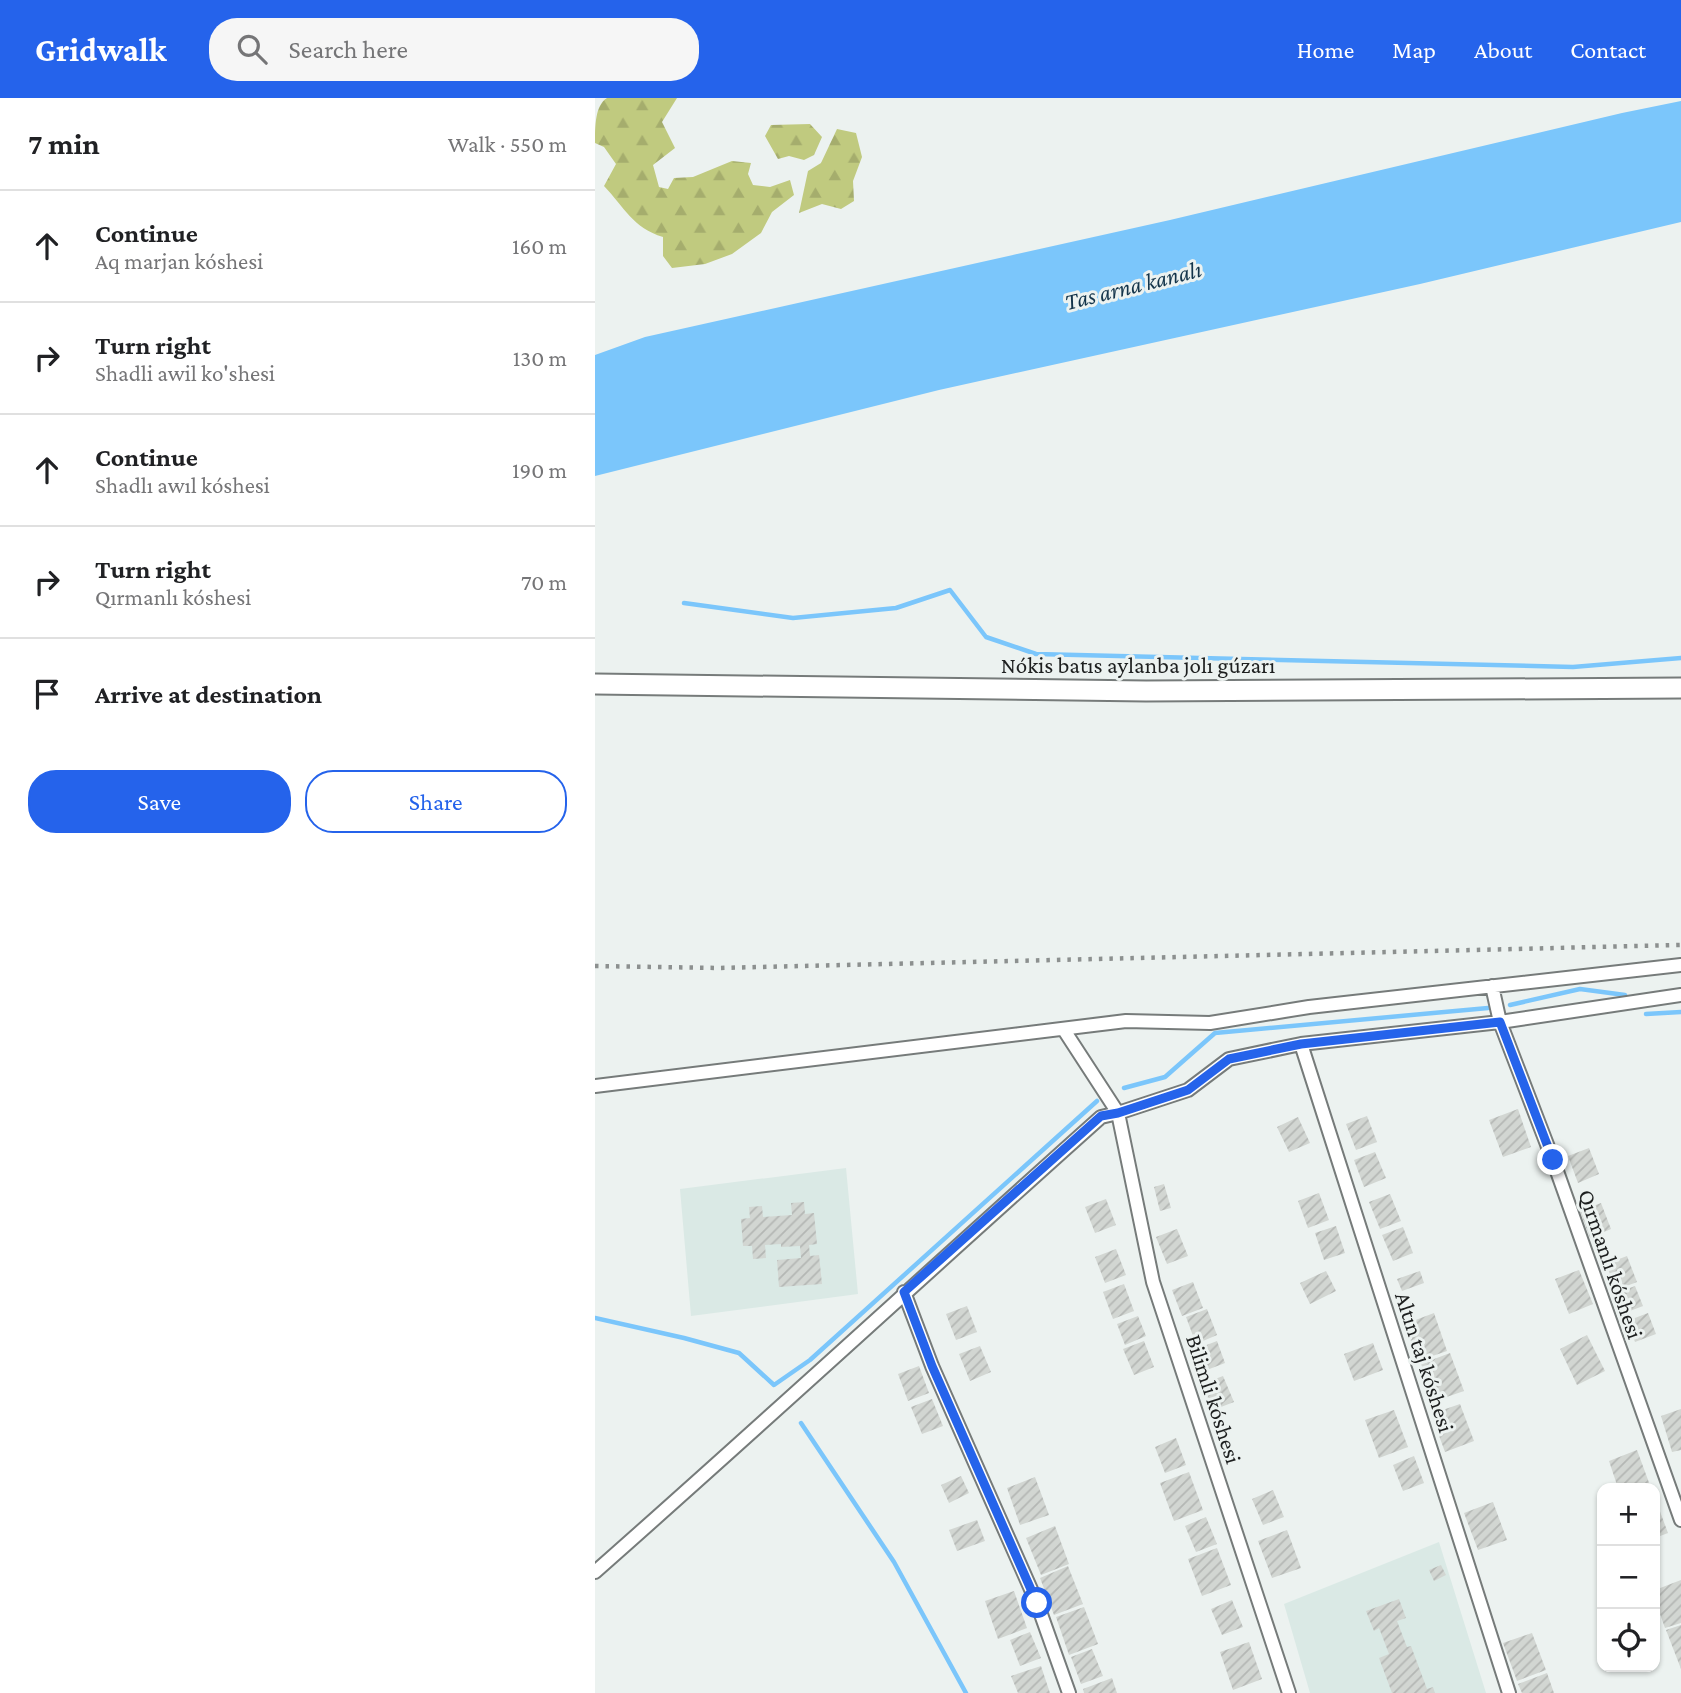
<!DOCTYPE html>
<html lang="en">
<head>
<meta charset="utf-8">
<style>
  :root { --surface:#fff; --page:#f6f6f6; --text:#202124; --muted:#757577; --line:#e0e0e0; --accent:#2563eb }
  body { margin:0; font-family:"Crimson Pro",serif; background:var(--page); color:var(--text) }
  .controls { position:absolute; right:21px; bottom:21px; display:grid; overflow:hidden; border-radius:14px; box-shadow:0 2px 5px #0004 }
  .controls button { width:63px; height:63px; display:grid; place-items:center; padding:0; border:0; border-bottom:2px solid var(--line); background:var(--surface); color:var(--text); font:35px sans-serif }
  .stop { position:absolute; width:21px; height:21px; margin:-16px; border:5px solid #2563eb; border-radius:50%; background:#fff }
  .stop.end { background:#2563eb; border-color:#fff; box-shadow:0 2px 7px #0008 }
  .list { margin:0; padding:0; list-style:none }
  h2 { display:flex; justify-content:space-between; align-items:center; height:91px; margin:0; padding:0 28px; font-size:30px }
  h2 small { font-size:23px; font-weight:400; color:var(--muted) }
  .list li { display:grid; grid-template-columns:46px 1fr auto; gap:21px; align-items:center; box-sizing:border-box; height:112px; padding:0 28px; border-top:2px solid var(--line) }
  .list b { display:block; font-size:26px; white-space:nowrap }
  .list p { margin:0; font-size:23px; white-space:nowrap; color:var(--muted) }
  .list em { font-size:23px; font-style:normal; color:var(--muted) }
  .actions { display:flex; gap:14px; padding:21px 28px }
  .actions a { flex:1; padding:16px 0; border:2px solid var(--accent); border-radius:28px; text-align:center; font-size:24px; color:var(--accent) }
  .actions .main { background:var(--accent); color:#fff }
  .icon { flex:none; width:38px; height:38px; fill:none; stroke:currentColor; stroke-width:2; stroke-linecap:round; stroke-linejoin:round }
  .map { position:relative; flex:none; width:1086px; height:1595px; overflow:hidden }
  header { display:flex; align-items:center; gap:42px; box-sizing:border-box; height:98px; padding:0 35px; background:var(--accent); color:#fff }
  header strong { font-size:33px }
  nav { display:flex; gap:38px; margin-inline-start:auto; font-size:24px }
  .search { width:490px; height:63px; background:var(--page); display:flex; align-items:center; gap:18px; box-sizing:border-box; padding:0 24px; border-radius:28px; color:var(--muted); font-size:26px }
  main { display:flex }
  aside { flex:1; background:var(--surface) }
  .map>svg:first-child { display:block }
  .built { fill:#dae9e5 }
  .forest { fill:url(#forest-firs) }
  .water { fill:#7bc6fb }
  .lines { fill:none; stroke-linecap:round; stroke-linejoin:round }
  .stream { stroke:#7bc6fb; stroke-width:4.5 }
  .building { fill:url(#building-hatch) }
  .minor-casing { stroke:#767b7a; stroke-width:16 }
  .primary-casing { stroke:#767b7a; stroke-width:23 }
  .minor { stroke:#fff; stroke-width:12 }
  .primary { stroke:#fff; stroke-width:19 }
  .rail { stroke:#8c908f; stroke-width:4.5; stroke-dasharray:3.5 7; stroke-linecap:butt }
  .route { stroke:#2563eb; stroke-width:9 }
  .labels { text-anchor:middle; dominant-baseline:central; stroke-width:6; stroke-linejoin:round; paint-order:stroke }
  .street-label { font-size:23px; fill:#1d1f1f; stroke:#ecf2f0 }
  .water-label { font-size:24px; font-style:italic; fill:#13344a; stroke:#ecf2f0 }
</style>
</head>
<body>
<header>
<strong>Gridwalk</strong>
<div class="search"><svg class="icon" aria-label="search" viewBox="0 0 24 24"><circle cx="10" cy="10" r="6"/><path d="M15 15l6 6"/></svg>Search here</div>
<nav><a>Home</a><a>Map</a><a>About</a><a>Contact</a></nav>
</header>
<main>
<aside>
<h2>7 min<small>Walk · 550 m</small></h2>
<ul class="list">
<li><svg class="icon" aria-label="ahead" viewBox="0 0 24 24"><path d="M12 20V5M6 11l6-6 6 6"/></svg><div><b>Continue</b><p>Aq marjan kóshesi</p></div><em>160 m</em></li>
<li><svg class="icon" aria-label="right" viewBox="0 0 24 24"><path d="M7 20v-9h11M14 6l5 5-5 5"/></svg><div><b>Turn right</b><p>Shadli awil ko'shesi</p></div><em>130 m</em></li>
<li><svg class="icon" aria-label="ahead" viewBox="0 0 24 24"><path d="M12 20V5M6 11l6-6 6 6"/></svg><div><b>Continue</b><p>Shadlı awıl kóshesi</p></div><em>190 m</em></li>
<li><svg class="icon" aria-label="right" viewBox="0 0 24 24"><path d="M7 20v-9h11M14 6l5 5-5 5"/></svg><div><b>Turn right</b><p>Qırmanlı kóshesi</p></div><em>70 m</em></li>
<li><svg class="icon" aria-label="arrive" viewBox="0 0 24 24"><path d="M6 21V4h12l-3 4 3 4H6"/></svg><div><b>Arrive at destination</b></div></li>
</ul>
<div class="actions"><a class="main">Save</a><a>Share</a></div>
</aside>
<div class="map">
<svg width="1086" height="1595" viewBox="0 0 1086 1595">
  <defs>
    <pattern id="forest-firs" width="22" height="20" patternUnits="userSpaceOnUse" patternTransform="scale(1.75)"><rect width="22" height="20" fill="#c0ca7f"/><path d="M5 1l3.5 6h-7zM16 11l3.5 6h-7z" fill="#a5ad6d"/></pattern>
    <pattern id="building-hatch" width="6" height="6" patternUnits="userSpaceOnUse" patternTransform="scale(1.75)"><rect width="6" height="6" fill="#d2d6d2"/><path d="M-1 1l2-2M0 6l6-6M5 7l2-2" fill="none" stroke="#b4b7b4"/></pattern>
  </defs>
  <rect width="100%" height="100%" fill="#ecf2f0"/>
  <path class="built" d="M 251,1070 L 263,1196 L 96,1218 L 85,1091 Z
    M 844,1444 L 891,1595 L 715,1595 L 689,1506 Z"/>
  <path class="forest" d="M 12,0 L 82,0 L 67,24 L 80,50 L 58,67 L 64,89 L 73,91 L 79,80 L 98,79 L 137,63 L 156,65 L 153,76 L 158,87 L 175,89 L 195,82 L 199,97 L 177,114 L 166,135 L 137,156 L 110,166 L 77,170 L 68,158 L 68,139 C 38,130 29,109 9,88 L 21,66 L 9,49 L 0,45 C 0,29 0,7 12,0 Z
    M 215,26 L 227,39 L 219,57 L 209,62 L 194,58 L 183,61 L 170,38 L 176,27 Z
    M 242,31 L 261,35 L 267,59 L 258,83 L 259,103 L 246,111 L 227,106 L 204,115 L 213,73 L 226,65 Z"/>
  <path class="water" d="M 1086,3 L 1086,124 L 825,186 L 344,292 L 0,378 L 0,257 L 50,239 L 575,122 L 1027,15 Z"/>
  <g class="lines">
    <path class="stream" d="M 89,505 L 198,520 L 301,510 L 355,492 L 391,539 L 441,556 L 978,569 L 1086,560
      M 915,907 L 985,891 L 1030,897
      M 1051,916 L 1086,914
      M 529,990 L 570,979 L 620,935 L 893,910
      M 0,1220 L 89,1240 L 144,1255 L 179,1287 L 215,1262 L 502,1003
      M 206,1325 L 299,1464 L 371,1595"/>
  </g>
  <path class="building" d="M 923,1011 L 936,1049 L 908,1059 L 894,1022 Z
    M 772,1018 L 782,1044 L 761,1052 L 751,1026 Z
    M 703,1019 L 715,1045 L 694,1054 L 682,1029 Z
    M 994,1050 L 1004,1076 L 983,1085 L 973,1058 Z
    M 780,1054 L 791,1080 L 769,1089 L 759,1062 Z
    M 569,1086 L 576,1110 L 565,1113 L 559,1089 Z
    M 724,1095 L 734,1122 L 713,1130 L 703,1103 Z
    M 795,1096 L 806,1123 L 785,1131 L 774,1104 Z
    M 511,1101 L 521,1127 L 500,1135 L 490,1109 Z
    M 209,1104 L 210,1116 L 219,1115 L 222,1146 L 214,1147 L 215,1158 L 224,1157 L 227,1186 L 184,1189 L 182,1162 L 206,1160 L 205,1148 L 186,1149 L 186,1146 L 170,1147 L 171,1160 L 158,1161 L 157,1148 L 148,1148 L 146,1121 L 155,1120 L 154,1109 L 167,1108 L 168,1119 L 197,1117 L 196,1105 Z
    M 1006,1105 L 1016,1131 L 995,1140 L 985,1113 Z
    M 741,1128 L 750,1155 L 729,1162 L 720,1135 Z
    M 808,1129 L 818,1155 L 798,1163 L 787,1137 Z
    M 582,1131 L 593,1158 L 572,1166 L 561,1139 Z
    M 521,1151 L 531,1177 L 510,1185 L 500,1159 Z
    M 1032,1158 L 1042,1184 L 1021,1192 L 1011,1166 Z
    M 984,1172 L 998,1206 L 974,1216 L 960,1181 Z
    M 731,1173 L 741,1193 L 715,1206 L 705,1185 Z
    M 825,1173 L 829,1185 L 807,1193 L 802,1181 Z
    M 598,1184 L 608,1210 L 587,1218 L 577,1192 Z
    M 529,1186 L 539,1213 L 518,1221 L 508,1194 Z
    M 1040,1188 L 1048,1208 L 1027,1216 L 1019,1196 Z
    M 372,1208 L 382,1234 L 361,1242 L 351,1216 Z
    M 612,1211 L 622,1237 L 601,1246 L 591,1219 Z
    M 839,1215 L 852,1253 L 823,1263 L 810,1226 Z
    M 1053,1215 L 1061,1236 L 1040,1244 L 1032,1223 Z
    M 543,1218 L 551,1238 L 530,1247 L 522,1226 Z
    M 992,1237 L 1010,1273 L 982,1287 L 965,1251 Z
    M 549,1243 L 559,1269 L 539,1277 L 528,1251 Z
    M 622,1243 L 630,1265 L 604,1275 L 596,1253 Z
    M 778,1245 L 788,1272 L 759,1283 L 749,1256 Z
    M 385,1248 L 396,1274 L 375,1283 L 364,1256 Z
    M 855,1255 L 869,1293 L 840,1303 L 826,1266 Z
    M 324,1268 L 334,1295 L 313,1303 L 303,1276 Z
    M 628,1278 L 639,1304 L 618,1312 L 607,1286 Z
    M 337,1301 L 348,1328 L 327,1336 L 316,1309 Z
    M 865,1306 L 879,1343 L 850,1354 L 836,1316 Z
    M 1086,1311 L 1086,1352 L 1077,1354 L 1066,1318 Z
    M 799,1312 L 813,1349 L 784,1360 L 770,1322 Z
    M 581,1340 L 591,1367 L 570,1375 L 560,1349 Z
    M 1042,1352 L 1056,1390 L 1023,1390 L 1014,1363 Z
    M 819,1358 L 829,1385 L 808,1393 L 798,1367 Z
    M 594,1374 L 608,1412 L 579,1423 L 565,1385 Z
    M 366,1378 L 374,1395 L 354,1405 L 346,1387 Z
    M 440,1379 L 454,1417 L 425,1427 L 412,1390 Z
    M 678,1392 L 689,1419 L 668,1427 L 657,1401 Z
    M 1060,1400 L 1073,1435 L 1060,1440 Z
    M 898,1404 L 912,1442 L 883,1452 L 869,1415 Z
    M 611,1419 L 622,1446 L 601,1454 L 590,1428 Z
    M 382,1422 L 390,1443 L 362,1453 L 354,1432 Z
    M 460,1428 L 474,1466 L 446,1477 L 431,1440 Z
    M 692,1432 L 706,1470 L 677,1480 L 663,1443 Z
    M 622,1450 L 636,1487 L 607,1498 L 593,1461 Z
    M 846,1467 L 851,1477 L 839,1483 L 834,1472 Z
    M 473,1468 L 488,1506 L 459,1517 L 445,1480 Z
    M 1086,1482 L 1086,1525 L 1070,1530 L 1060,1502 L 1060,1492 Z
    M 419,1493 L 432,1530 L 403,1541 L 390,1503 Z
    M 804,1501 L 811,1520 L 802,1523 L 812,1549 L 816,1548 L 832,1591 L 838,1589 L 840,1595 L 797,1595 L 784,1560 L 794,1556 L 784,1530 L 779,1533 L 771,1513 Z
    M 637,1502 L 648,1529 L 627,1537 L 616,1511 Z
    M 489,1509 L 503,1546 L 474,1557 L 461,1519 Z
    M 1086,1527 L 1086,1571 L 1071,1532 Z
    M 435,1534 L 446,1560 L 425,1568 L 415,1542 Z
    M 937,1535 L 951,1572 L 922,1583 L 908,1545 Z
    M 654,1544 L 667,1581 L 638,1592 L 625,1554 Z
    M 497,1551 L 508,1578 L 486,1586 L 476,1559 Z
    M 446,1568 L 455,1595 L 423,1595 L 416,1578 Z
    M 952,1575 L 959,1595 L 927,1595 L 923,1586 Z
    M 517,1580 L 522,1595 L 489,1595 L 488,1591 Z"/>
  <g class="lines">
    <g class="minor-casing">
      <path id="minor" d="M 897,888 L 905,924 L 958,1062 L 1086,1422
        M 469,932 L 523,1015 L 558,1184 L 694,1595
        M 706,946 L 914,1595
        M 0,988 L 531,923 L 615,925 L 714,909 L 1086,867
        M 309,1194 L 337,1268 L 442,1505 L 474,1595
        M 0,1474 C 170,1324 337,1170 506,1019 L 523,1015 L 593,992 L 634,961 L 706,946 L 905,924 L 1086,897"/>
    </g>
    <g class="primary-casing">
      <path id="primary" d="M 0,586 L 551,593 L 1086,590"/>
    </g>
    <use href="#minor" class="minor"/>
    <use href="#primary" class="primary"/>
    <path class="rail" d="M 0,868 L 124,870 L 1086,847"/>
  </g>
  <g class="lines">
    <path class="route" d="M 442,1505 L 337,1268 L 309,1194 L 506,1018 L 523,1015 L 593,992 L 634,961 L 706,946 L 905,924 L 958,1062"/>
  </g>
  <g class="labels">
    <g class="street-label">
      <text x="543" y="567">Nókis batıs aylanba jolı gúzarı</text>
      <text transform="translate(1016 1166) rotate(71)">Qırmanlı kóshesi</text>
      <text transform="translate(830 1264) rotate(72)">Altın taj kóshesi</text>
      <text transform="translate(619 1301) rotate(72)">Bilimli kóshesi</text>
    </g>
    <g class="water-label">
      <text transform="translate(538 187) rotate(-14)">Tas arna kanalı</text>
    </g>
  </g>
</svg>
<div class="controls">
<button>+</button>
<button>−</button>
<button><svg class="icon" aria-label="locate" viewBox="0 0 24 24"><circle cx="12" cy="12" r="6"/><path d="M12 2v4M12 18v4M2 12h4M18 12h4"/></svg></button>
</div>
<div class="stop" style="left:442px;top:1505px"></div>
<div class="stop end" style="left:958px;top:1062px"></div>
</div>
</main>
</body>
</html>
